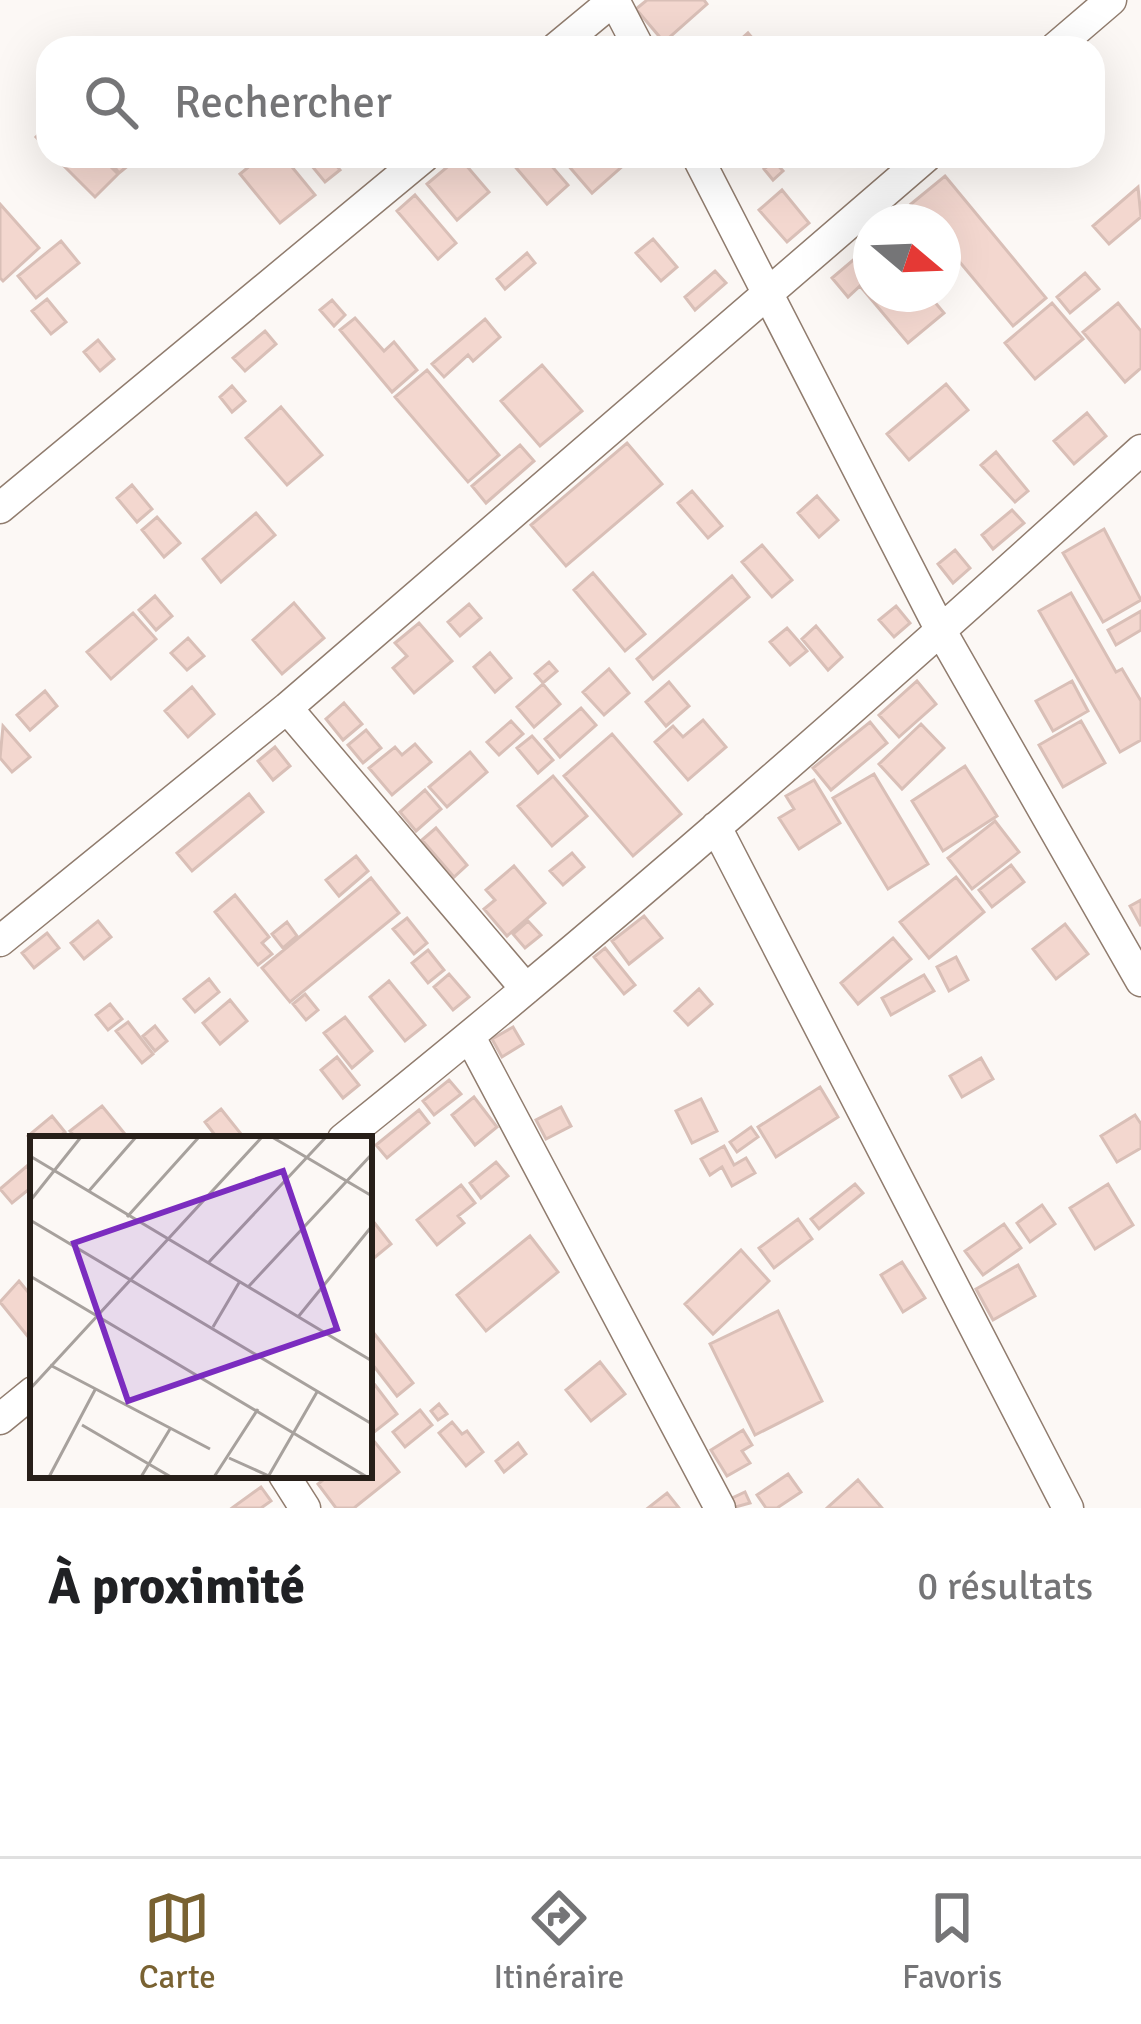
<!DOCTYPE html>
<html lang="fr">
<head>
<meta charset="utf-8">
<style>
  :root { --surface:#fff; --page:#f6f6f6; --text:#202124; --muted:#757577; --line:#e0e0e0; --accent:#796232 }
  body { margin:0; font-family:Signika,sans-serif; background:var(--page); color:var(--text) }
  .compass { position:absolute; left:853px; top:204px; width:108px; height:108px; border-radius:50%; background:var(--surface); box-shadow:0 12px 48px #0002; rotate:109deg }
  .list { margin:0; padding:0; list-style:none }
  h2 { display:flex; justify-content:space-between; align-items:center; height:156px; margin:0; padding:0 48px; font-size:51px }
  h2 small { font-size:39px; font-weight:400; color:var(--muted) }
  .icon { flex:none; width:66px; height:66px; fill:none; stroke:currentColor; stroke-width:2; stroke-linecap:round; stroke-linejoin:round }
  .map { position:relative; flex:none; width:1141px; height:1508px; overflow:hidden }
  .search { position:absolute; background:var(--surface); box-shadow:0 12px 48px #0002; left:36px; right:36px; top:36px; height:132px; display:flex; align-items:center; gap:30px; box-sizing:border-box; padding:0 42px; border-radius:36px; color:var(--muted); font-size:45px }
  .sheet { height:348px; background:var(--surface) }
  nav { display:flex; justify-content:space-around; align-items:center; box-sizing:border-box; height:168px; border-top:3px solid var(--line); background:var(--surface); font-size:33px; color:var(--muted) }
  nav a { display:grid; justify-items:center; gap:6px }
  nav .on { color:var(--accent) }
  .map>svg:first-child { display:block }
  .building { fill:#f3d7cf; stroke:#d9bfb7; stroke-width:3 }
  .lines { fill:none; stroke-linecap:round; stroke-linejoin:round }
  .street-casing { stroke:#907c6e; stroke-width:33 }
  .street { stroke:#fff; stroke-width:30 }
  .inset-road { fill:none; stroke:#a7a19d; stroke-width:3 }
  .view { fill:#7b2cbf; fill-opacity:0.15; stroke:#7b2cbf; stroke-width:6 }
  .inset-edge { fill:none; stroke:#271f19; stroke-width:6 }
</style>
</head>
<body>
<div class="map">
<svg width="1141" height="1508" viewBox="0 0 1141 1508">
  <rect width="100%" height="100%" fill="#fcf8f5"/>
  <path class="building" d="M 647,0 L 704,0 L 707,4 L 664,42 L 636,9 Z
    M 748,33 L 761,48 L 731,48 Z
    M 48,125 L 48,149 L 36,137 Z
    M 54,156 L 100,156 L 118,174 L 95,197 Z
    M 106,156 L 140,156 L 119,173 Z
    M 262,156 L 283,156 L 315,195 L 280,223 L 240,174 Z
    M 313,156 L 329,156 L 340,170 L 325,182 L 307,160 Z
    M 506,156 L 543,156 L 568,185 L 547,204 Z
    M 560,156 L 620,156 L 626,163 L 592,193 Z
    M 459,157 L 489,192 L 457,220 L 427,184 Z
    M 774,161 L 783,171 L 773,180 L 764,169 Z
    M 945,176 L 1046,298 L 1013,326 L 943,242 L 943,222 L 926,222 L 911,204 Z
    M 1138,187 L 1141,217 L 1109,244 L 1093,226 Z
    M 782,190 L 809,223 L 787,242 L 759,210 Z
    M 415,195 L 456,243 L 438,259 L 397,211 Z
    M 0,204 L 39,248 L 3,281 L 0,278 Z
    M 653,239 L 677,267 L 661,281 L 636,253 Z
    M 61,241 L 79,263 L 36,298 L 18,276 Z
    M 871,245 L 871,294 L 928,294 L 944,313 L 908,343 L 860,286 L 848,297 L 832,278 Z
    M 527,253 L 535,263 L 505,289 L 497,279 Z
    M 715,271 L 726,283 L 695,310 L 685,297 Z
    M 1085,273 L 1099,289 L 1070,313 L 1057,297 Z
    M 47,299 L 66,322 L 51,334 L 32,311 Z
    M 332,300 L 345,315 L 334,326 L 320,310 Z
    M 1052,303 L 1083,339 L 1035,379 L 1005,343 Z
    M 1118,303 L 1141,331 L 1141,368 L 1125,382 L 1083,332 Z
    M 355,318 L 384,351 L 394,342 L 417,370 L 392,392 L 340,330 Z
    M 485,319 L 500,337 L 473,361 L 468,355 L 444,377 L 432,364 Z
    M 265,331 L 276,344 L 245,371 L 233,358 Z
    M 98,340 L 114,359 L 100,371 L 84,352 Z
    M 542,365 L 582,411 L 540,446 L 501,401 Z
    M 427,370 L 499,455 L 468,482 L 395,397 Z
    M 946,384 L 968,410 L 909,460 L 887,434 Z
    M 232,386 L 245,401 L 232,412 L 220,397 Z
    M 281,407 L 322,455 L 287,485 L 246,438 Z
    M 1087,413 L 1106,436 L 1074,464 L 1054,441 Z
    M 627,443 L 662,484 L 566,566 L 531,525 Z
    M 520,445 L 534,461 L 486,503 L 472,486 Z
    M 996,452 L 1028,491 L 1015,502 L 981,465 Z
    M 132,485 L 152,509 L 137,522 L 117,498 Z
    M 692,491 L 722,526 L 708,538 L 678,503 Z
    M 817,496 L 838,520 L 819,537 L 798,513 Z
    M 1012,510 L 1024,523 L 993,549 L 982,535 Z
    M 256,513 L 275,535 L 221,582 L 203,559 Z
    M 157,517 L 180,543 L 164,557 L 142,530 Z
    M 1104,529 L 1141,600 L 1103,622 L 1063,553 Z
    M 762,545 L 792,580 L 772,597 L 742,562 Z
    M 955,550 L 970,568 L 953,583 L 938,564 Z
    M 593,573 L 645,634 L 625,651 L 574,590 Z
    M 732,576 L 749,597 L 653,679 L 637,659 Z
    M 1071,593 L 1116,672 L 1122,669 L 1141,701 L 1141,740 L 1120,752 L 1039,611 Z
    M 155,596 L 172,616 L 156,630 L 139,610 Z
    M 294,603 L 324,638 L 282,674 L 253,640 Z
    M 469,604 L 481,618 L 460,636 L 448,622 Z
    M 896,606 L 910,623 L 894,637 L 879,620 Z
    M 1141,611 L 1141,630 L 1116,645 L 1108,630 Z
    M 133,613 L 156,639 L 111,679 L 87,652 Z
    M 419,623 L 452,661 L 414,693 L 393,668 L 407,656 L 395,643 Z
    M 816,626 L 842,657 L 828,670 L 802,639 Z
    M 787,628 L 807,651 L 790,665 L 770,642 Z
    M 188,638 L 204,656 L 187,670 L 171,653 Z
    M 490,653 L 511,678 L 495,692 L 474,667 Z
    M 549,662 L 557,671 L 543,683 L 535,674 Z
    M 609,669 L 629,693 L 604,715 L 583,692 Z
    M 917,681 L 936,704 L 899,737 L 879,715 Z
    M 1072,681 L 1088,711 L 1053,731 L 1036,701 Z
    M 669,682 L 689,706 L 666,726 L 646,702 Z
    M 543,684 L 560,704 L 534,727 L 517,707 Z
    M 192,687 L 214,714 L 188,737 L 165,711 Z
    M 45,691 L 57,706 L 30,730 L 17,715 Z
    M 344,703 L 362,724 L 343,740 L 326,719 Z
    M 581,708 L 596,725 L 560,757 L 545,739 Z
    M 703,720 L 726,747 L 688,780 L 655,742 L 673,726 L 683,737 Z
    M 511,721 L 523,734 L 499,755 L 487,742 Z
    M 1081,721 L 1105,763 L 1063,787 L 1039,745 Z
    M 870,722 L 887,743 L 831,790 L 813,768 Z
    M 921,724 L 944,748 L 902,789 L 879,764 Z
    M 3,726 L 30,757 L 12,772 L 0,758 Z
    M 366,730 L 381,748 L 363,763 L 348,745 Z
    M 612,734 L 681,814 L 633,856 L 564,776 Z
    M 532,736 L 553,760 L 538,773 L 517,748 Z
    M 415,744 L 431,762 L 392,795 L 369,768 L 395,747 L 402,755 Z
    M 275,747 L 290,766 L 273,780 L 258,761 Z
    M 470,752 L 487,772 L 447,807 L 429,787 Z
    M 965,766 L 997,816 L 943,851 L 912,801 Z
    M 874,774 L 928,864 L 888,889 L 833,798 Z
    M 553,776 L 587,816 L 552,846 L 518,806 Z
    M 814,780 L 840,823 L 799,849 L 779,818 L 794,809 L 786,796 Z
    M 425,790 L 441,809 L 416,831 L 400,812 Z
    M 249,794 L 263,812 L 192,871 L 177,853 Z
    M 995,821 L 1019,852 L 972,889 L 948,858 Z
    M 436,828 L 467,865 L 454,877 L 422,840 Z
    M 572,853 L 584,867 L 563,885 L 550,871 Z
    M 356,856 L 368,871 L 339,896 L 326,880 Z
    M 1011,865 L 1024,882 L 992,907 L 979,890 Z
    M 514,866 L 545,903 L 507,936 L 484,909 L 495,900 L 486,890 Z
    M 956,877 L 984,912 L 929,958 L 900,922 Z
    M 371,878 L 399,913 L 290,1002 L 262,968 Z
    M 235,895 L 269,937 L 262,943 L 272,954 L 258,965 L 215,912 Z
    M 1141,900 L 1141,926 L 1130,906 Z
    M 644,916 L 662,938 L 629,964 L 612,941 Z
    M 407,918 L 427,943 L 414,954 L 393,929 Z
    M 98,921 L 111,937 L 84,959 L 71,943 Z
    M 528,921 L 541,935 L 525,948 L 513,934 Z
    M 287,922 L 297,936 L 283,948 L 272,934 Z
    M 1065,924 L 1088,954 L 1056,979 L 1033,949 Z
    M 47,933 L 59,948 L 34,968 L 22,953 Z
    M 893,938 L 911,959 L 858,1004 L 841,983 Z
    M 605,948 L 635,985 L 624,994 L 594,957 Z
    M 428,950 L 444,970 L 428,983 L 412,963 Z
    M 956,957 L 968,980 L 949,991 L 937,967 Z
    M 449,974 L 469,997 L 453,1010 L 434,987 Z
    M 924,975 L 934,991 L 891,1015 L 882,998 Z
    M 209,979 L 219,992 L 195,1012 L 184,999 Z
    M 389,981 L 425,1025 L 405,1041 L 370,997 Z
    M 699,989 L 712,1004 L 688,1025 L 675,1011 Z
    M 305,994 L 318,1010 L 306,1020 L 293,1004 Z
    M 230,1000 L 247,1021 L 220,1044 L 203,1023 Z
    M 110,1004 L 122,1019 L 108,1030 L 96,1015 Z
    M 345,1017 L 372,1051 L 352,1068 L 324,1033 Z
    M 128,1022 L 153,1054 L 142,1063 L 116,1031 Z
    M 155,1026 L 167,1041 L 155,1051 L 143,1036 Z
    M 513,1027 L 523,1044 L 502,1057 L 492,1039 Z
    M 337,1057 L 359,1085 L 343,1098 L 321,1070 Z
    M 981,1058 L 993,1079 L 962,1097 L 950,1076 Z
    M 449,1080 L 461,1094 L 434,1115 L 423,1101 Z
    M 820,1087 L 838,1117 L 776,1157 L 758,1127 Z
    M 474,1097 L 497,1127 L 475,1145 L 452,1115 Z
    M 701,1099 L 717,1131 L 692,1143 L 676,1111 Z
    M 102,1106 L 129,1139 L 77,1139 L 70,1131 Z
    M 561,1107 L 571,1126 L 546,1139 L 536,1120 Z
    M 221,1109 L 245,1139 L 218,1139 L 205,1122 Z
    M 419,1110 L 429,1123 L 387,1158 L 376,1145 Z
    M 1135,1115 L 1141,1124 L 1141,1148 L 1117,1162 L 1101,1136 Z
    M 52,1116 L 65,1132 L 56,1139 L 33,1139 L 33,1143 L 28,1136 Z
    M 751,1127 L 758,1137 L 737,1152 L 730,1142 Z
    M 724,1146 L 734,1165 L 746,1158 L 755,1173 L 732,1186 L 722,1167 L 710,1175 L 701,1159 Z
    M 496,1162 L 508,1176 L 481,1198 L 470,1183 Z
    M 27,1166 L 33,1174 L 33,1186 L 12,1203 L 0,1189 Z
    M 855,1184 L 863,1193 L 819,1229 L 811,1219 Z
    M 1108,1184 L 1133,1225 L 1095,1249 L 1070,1208 Z
    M 461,1185 L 475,1203 L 458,1216 L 464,1223 L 437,1245 L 417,1220 Z
    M 1042,1205 L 1055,1224 L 1030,1242 L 1017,1223 Z
    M 369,1216 L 391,1244 L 369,1262 Z
    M 798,1219 L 812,1239 L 774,1268 L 759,1248 Z
    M 1004,1224 L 1021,1248 L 983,1275 L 965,1251 Z
    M 530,1236 L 558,1272 L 486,1331 L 457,1295 Z
    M 741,1250 L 769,1281 L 713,1334 L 685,1304 Z
    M 902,1262 L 925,1298 L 903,1312 L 881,1275 Z
    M 1018,1265 L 1035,1296 L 993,1320 L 976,1289 Z
    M 19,1281 L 33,1298 L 33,1335 L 29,1338 L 0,1302 Z
    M 778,1311 L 822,1401 L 755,1435 L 710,1344 Z
    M 373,1332 L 413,1383 L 397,1396 L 369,1360 L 369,1335 Z
    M 600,1362 L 625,1394 L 591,1421 L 566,1390 Z
    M 375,1385 L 397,1414 L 373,1433 L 369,1428 L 369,1389 Z
    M 439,1404 L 447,1414 L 438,1420 L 431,1411 Z
    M 420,1410 L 432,1425 L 405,1447 L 393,1432 Z
    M 452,1422 L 462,1434 L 467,1431 L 483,1452 L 466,1466 L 439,1433 Z
    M 743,1430 L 752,1445 L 742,1451 L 750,1463 L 727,1476 L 711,1450 Z
    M 373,1440 L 399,1472 L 354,1508 L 336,1508 L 318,1484 L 329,1475 L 369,1475 L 369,1443 Z
    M 518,1443 L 526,1454 L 504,1472 L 496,1461 Z
    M 788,1474 L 801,1492 L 777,1508 L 766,1508 L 757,1495 Z
    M 858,1480 L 882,1508 L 827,1508 Z
    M 261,1487 L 271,1501 L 261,1508 L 232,1508 Z
    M 745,1492 L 750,1503 L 732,1508 L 728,1500 Z
    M 667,1493 L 679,1508 L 648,1508 Z"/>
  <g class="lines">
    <g class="street-casing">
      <path id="street" d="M 614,0 L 639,48
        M 556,48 L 614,0
        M 1055,48 L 1111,0
        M 697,156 L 941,631 L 1141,981
        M 0,508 L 425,156
        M 287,708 L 526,989
        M 716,827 L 1068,1508
        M 0,941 L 287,708 L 927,156
        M 470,1037 L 720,1508
        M 343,1139 C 617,919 881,686 1141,450
        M 0,1419 L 33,1392
        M 284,1475 L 305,1508"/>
    </g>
    <use href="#street" class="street"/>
  </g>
  <g transform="translate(30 1136)">
    <rect width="342" height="342" fill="#fcf8f5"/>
    <path class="inset-road" d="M 242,1 L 342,60M 0,20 L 342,225M 58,56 L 106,1M 0,65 L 51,1M 97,81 L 169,1M 0,84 L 342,288M 179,126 L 296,1M 0,140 L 337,341M 219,150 L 342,18M 268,181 L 342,90M 183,191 L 210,145M 20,229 L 180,313M 0,253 L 232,1M 52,289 L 141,341M 199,322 L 239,340M 19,341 L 66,252M 111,341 L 140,293M 184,341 L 228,273M 238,341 L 287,256"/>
    <path class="view" d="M 253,35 L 307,193 L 98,265 L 44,107 Z"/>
    <rect width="342" height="342" class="inset-edge"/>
  </g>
</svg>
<svg class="compass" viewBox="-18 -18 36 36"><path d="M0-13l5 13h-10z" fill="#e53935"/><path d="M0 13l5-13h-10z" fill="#757577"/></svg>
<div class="search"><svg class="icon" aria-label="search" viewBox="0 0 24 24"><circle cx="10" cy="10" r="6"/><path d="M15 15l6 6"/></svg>Rechercher</div>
</div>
<section class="sheet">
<h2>À proximité<small>0 résultats</small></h2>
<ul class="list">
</ul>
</section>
<nav>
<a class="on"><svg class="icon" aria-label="map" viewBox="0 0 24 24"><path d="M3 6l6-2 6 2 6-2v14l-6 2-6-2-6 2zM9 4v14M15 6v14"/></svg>Carte</a>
<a><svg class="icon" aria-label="directions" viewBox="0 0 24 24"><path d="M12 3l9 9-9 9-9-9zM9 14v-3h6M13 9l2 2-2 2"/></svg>Itinéraire</a>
<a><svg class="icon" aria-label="saved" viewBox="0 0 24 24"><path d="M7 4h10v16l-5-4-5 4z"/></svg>Favoris</a>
</nav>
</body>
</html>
